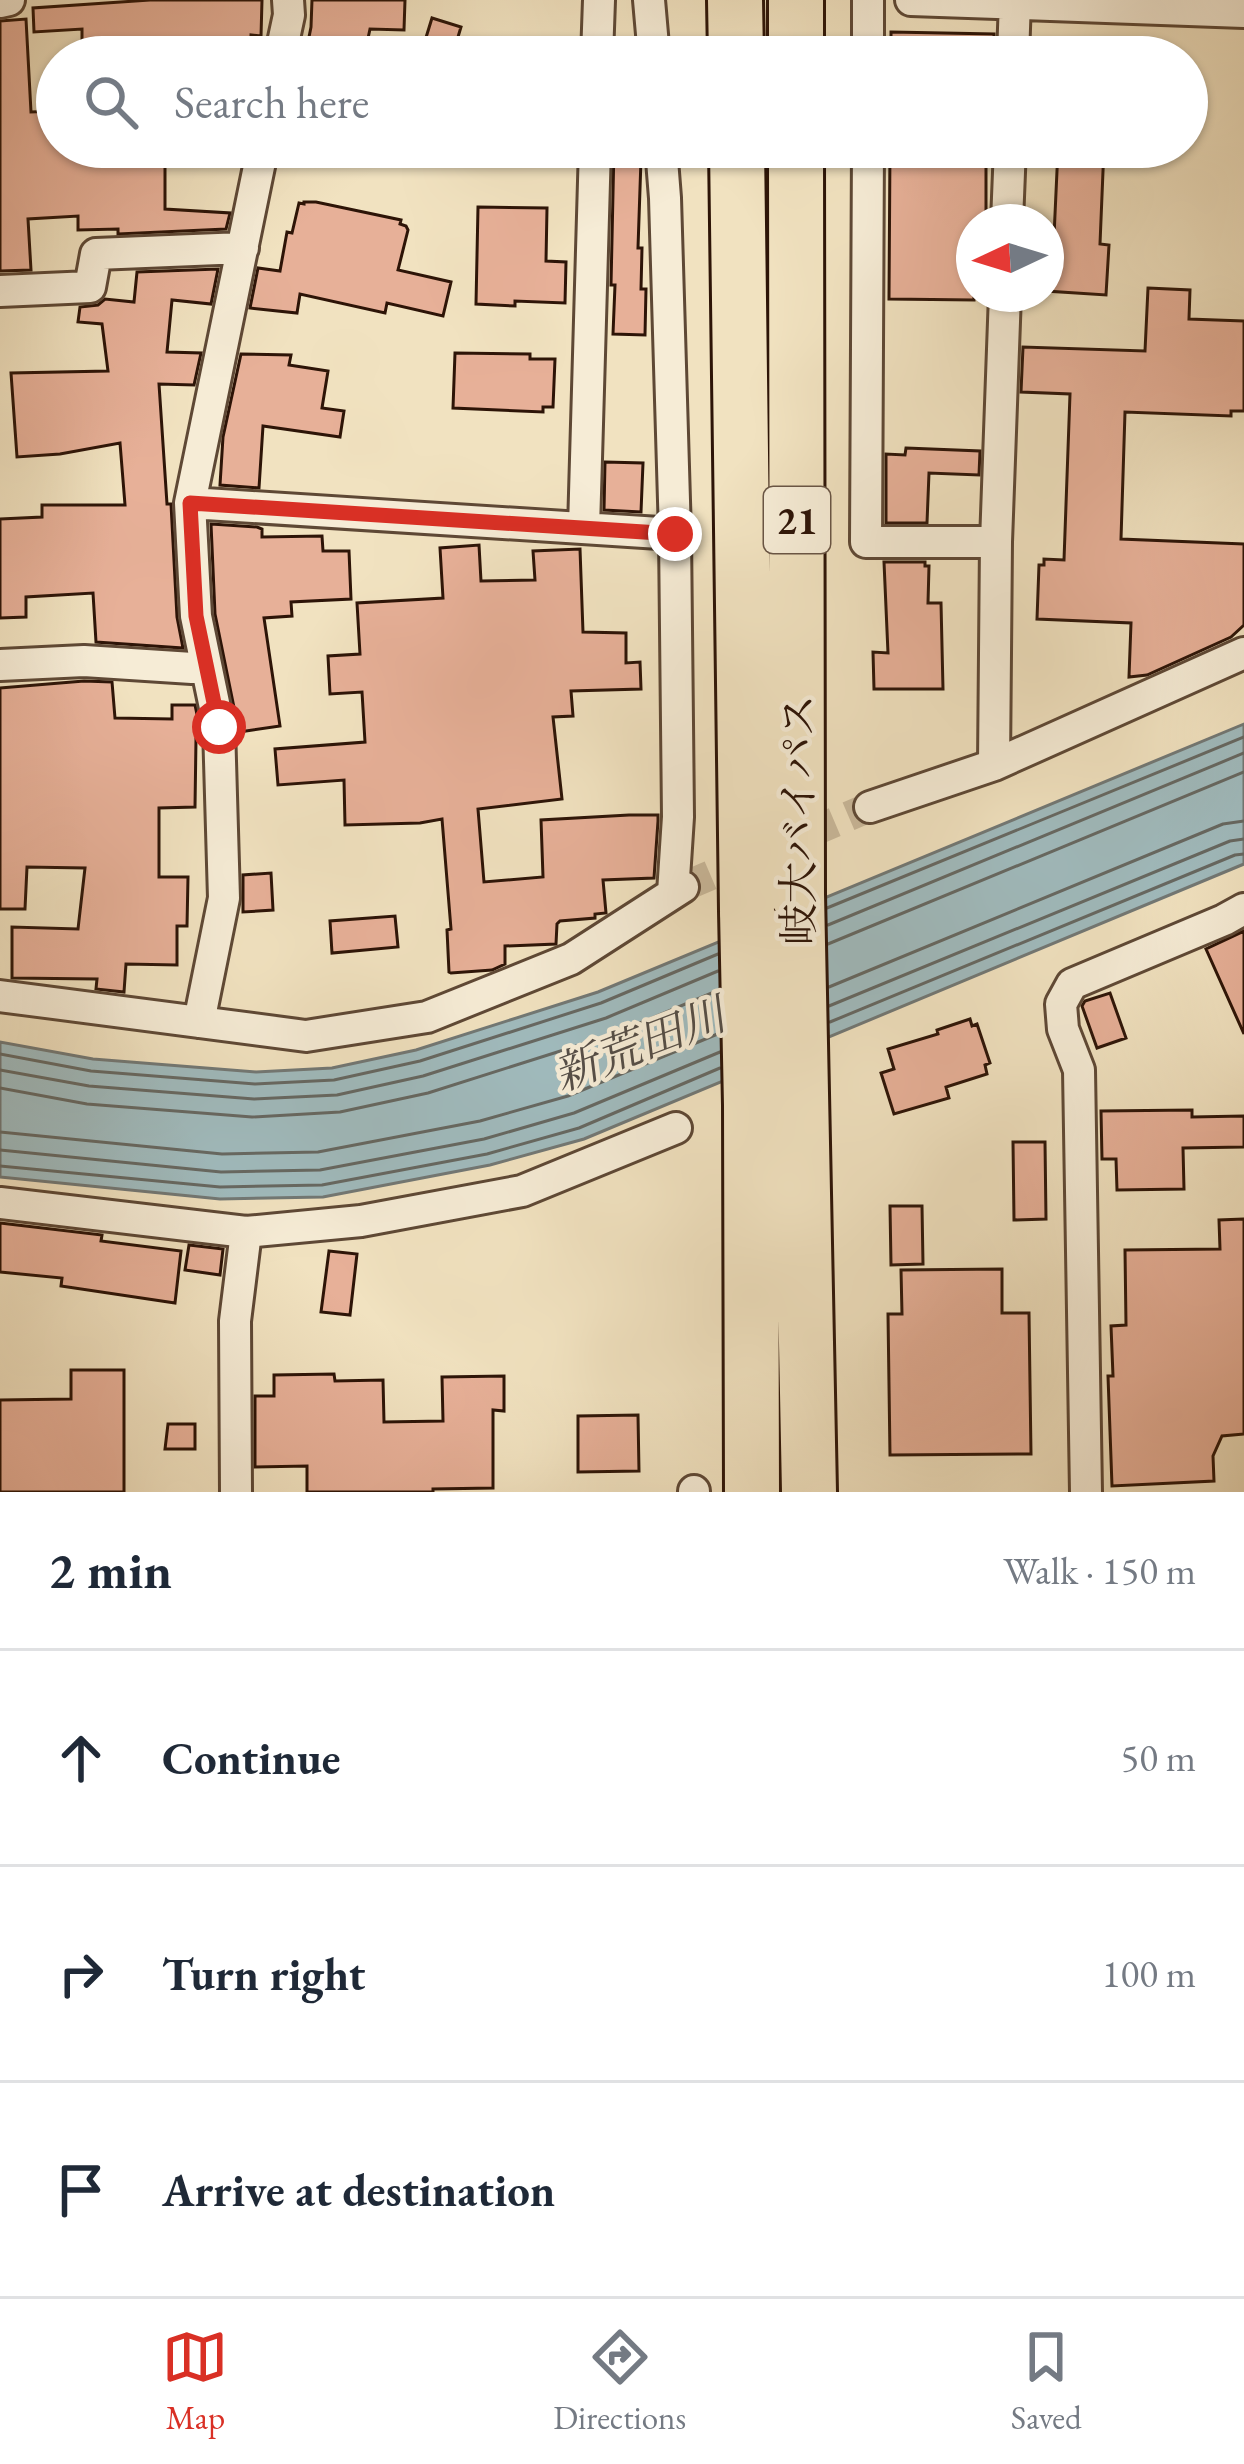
<!DOCTYPE html>
<html lang="en">
<head>
<meta charset="utf-8">
<style>
  :root { --surface:#fff; --page:#f2f2f3; --text:#1f2937; --muted:#747a83; --line:#e0e1e3; --accent:#d93025 }
  body { margin:0; font-family:"EB Garamond","Noto Serif JP",serif; background:var(--page); color:var(--text) }
  .compass { position:absolute; left:956px; top:204px; width:108px; height:108px; border-radius:50%; background:var(--surface); box-shadow:0 3px 9px #0004; rotate:266deg }
  .stop { position:absolute; width:36px; height:36px; margin:-27px; border:9px solid #d93025; border-radius:50%; background:#fff }
  .stop.end { background:#d93025; border-color:#fff; box-shadow:0 3px 12px #0008 }
  .list { margin:0; padding:0; list-style:none }
  h2 { display:flex; justify-content:space-between; align-items:center; height:156px; margin:0; padding:0 48px; font-size:51px }
  h2 small { font-size:39px; font-weight:400; color:var(--muted) }
  .list li { display:grid; grid-template-columns:78px 1fr auto; gap:36px; align-items:center; box-sizing:border-box; height:216px; padding:0 48px; border-top:3px solid var(--line) }
  .list b { display:block; font-size:45px; white-space:nowrap }
  .list em { font-size:39px; font-style:normal; color:var(--muted) }
  .icon { flex:none; width:66px; height:66px; fill:none; stroke:currentColor; stroke-width:2; stroke-linecap:round; stroke-linejoin:round }
  .map { position:relative; flex:none; width:1244px; height:1492px; overflow:hidden }
  .search { position:absolute; background:var(--surface); box-shadow:0 3px 9px #0004; left:36px; right:36px; top:36px; height:132px; display:flex; align-items:center; gap:30px; box-sizing:border-box; padding:0 42px; border-radius:66px; color:var(--muted); font-size:45px }
  .sheet { height:804px; background:var(--surface) }
  nav { display:flex; justify-content:space-around; align-items:center; box-sizing:border-box; height:168px; border-top:3px solid var(--line); background:var(--surface); font-size:33px; color:var(--muted) }
  nav a { display:grid; justify-items:center; gap:6px }
  nav .on { color:var(--accent) }
  .map>svg:first-child { display:block }
  .water { fill:#a0bbbe; stroke:#727875; stroke-width:3 }
  .lines { fill:none; stroke-linecap:round; stroke-linejoin:round }
  .shore { stroke:#666862; stroke-width:3 }
  .building { fill:#e7b098; stroke:#2d1407; stroke-width:3 }
  .street-tunnel { stroke:#cab99b; stroke-width:30; stroke-dasharray:30 15; stroke-linecap:butt }
  .street-casing { stroke:#5e4835; stroke-width:36 }
  .highway-casing { stroke:#2d1407; stroke-width:60 }
  .street { stroke:#f6ecd6; stroke-width:30 }
  .highway { stroke:#f1e2c0; stroke-width:54 }
  .highway-bridge-casing { stroke:#2d1407; stroke-width:60; stroke-linecap:butt }
  .highway-bridge { stroke:#f1e2c0; stroke-width:54 }
  .route { stroke:#d93025; stroke-width:15 }
  .labels { text-anchor:middle; dominant-baseline:central; stroke-width:9; stroke-linejoin:round; paint-order:stroke }
  .shield { fill:#f6ecd6; stroke:#695545; stroke-width:3 }
  .shield-label { font-size:39px; font-weight:bold; fill:#2d1407 }
  .street-label { font-size:42px; fill:#2d1407; stroke:#f6ecd6 }
  .water-label { font-size:45px; font-style:italic; fill:#554e47; stroke:#f6ecd6 }
</style>
</head>
<body>
<div class="map">
<svg width="1244" height="1492" viewBox="0 0 1244 1492">
  <rect width="100%" height="100%" fill="#f1e2c0"/>
  <filter id="stains"><feTurbulence type="fractalNoise" baseFrequency=".00167" numOctaves="4"/><feColorMatrix values="0 0 0 0 .2 0 0 0 0 .09 0 0 0 0 .02 0 0 0 .5 -.17"/></filter>
  <radialGradient id="worn" r=".72"><stop offset=".6" stop-color="#630" stop-opacity="0"/><stop offset="1" stop-color="#630" stop-opacity=".3"/></radialGradient>
  <path class="water" d="M 1244,724 L 1244,864 L 584,1139 L 490,1165 L 323,1197 L 220,1199 L 0,1177 L 0,1042 L 93,1059 L 256,1072 L 332,1068 L 416,1050 L 598,992 Z"/>
  <g class="lines">
    <path class="shore" d="M 827,908 L 1244,737
      M 828,925 L 1244,753
      M 828,944 L 1244,772
      M 829,987 L 1223,824 L 1244,821
      M 829,1006 L 1230,841 L 1244,839
      M 830,1022 L 1235,855 L 1244,854
      M 0,1054 L 91,1071 L 255,1084 L 334,1080 L 420,1061 L 601,1003 L 718,954
      M 0,1070 L 89,1086 L 254,1099 L 337,1095 L 423,1076 L 606,1018 L 718,971
      M 0,1088 L 87,1104 L 252,1117 L 340,1112 L 428,1093 L 611,1035 L 719,990
      M 0,1132 L 222,1154 L 318,1152 L 480,1121 L 568,1096 L 720,1033
      M 0,1150 L 221,1172 L 320,1170 L 484,1139 L 574,1113 L 720,1052
      M 0,1166 L 220,1187 L 322,1185 L 487,1154 L 579,1128 L 720,1068"/>
  </g>
  <path class="building" d="M 150,0 L 262,0 L 261,36 L 251,35 L 250,57 L 82,57 L 82,29 L 34,32 L 33,8 Z
    M 312,0 L 405,0 L 404,30 L 370,29 L 364,57 L 305,57 L 311,27 Z
    M 432,18 L 461,27 L 452,57 L 420,57 Z
    M 26,19 L 31,112 L 57,111 L 57,147 L 165,147 L 165,209 L 230,213 L 226,229 L 118,234 L 118,229 L 78,230 L 78,216 L 28,219 L 31,270 L 0,271 L 0,21 Z
    M 891,32 L 994,34 L 994,57 L 891,57 Z
    M 614,147 L 637,147 L 637,159 L 641,159 L 638,248 L 642,248 L 641,289 L 646,289 L 645,335 L 613,334 L 615,285 L 611,285 Z
    M 890,147 L 986,147 L 986,222 L 974,222 L 974,300 L 889,299 Z
    M 1062,147 L 1104,147 L 1100,244 L 1109,245 L 1106,295 L 1046,291 L 1046,258 L 1053,258 L 1058,149 Z
    M 304,202 L 316,202 L 401,220 L 400,224 L 406,226 L 408,230 L 398,270 L 451,282 L 443,316 L 387,303 L 385,313 L 300,294 L 297,313 L 250,308 L 258,268 L 280,271 L 287,232 L 292,233 L 299,203 L 304,204 Z
    M 478,207 L 547,208 L 546,261 L 566,262 L 565,303 L 515,301 L 515,306 L 476,304 Z
    M 218,269 L 211,304 L 172,300 L 167,352 L 201,353 L 194,385 L 159,384 L 167,504 L 171,504 L 177,617 L 183,648 L 96,642 L 93,593 L 26,597 L 26,617 L 0,618 L 0,519 L 42,517 L 42,505 L 125,505 L 120,443 L 60,454 L 17,457 L 11,373 L 108,371 L 102,324 L 78,322 L 80,307 L 98,305 L 105,299 L 134,302 L 137,272 Z
    M 1148,288 L 1190,290 L 1189,319 L 1244,321 L 1244,411 L 1231,411 L 1231,416 L 1125,412 L 1121,539 L 1244,544 L 1244,625 L 1231,637 L 1147,675 L 1129,677 L 1131,623 L 1037,619 L 1039,565 L 1044,565 L 1044,559 L 1064,560 L 1070,394 L 1021,392 L 1023,347 L 1145,351 Z
    M 455,353 L 530,354 L 530,359 L 555,359 L 553,407 L 543,407 L 543,412 L 453,408 Z
    M 241,354 L 291,355 L 289,365 L 328,371 L 322,408 L 344,411 L 340,437 L 263,426 L 259,488 L 220,485 L 223,437 Z
    M 906,448 L 980,451 L 979,475 L 929,473 L 927,523 L 886,523 L 886,454 L 905,455 Z
    M 605,462 L 643,463 L 641,512 L 604,510 Z
    M 211,524 L 257,527 L 262,529 L 262,537 L 322,536 L 323,551 L 349,551 L 351,599 L 291,602 L 292,616 L 264,618 L 280,726 L 239,732 L 215,614 Z
    M 479,545 L 481,581 L 535,580 L 533,551 L 580,549 L 583,632 L 626,633 L 626,663 L 640,662 L 641,689 L 571,691 L 573,716 L 553,717 L 562,799 L 478,809 L 484,882 L 543,877 L 541,820 L 629,815 L 658,815 L 658,821 L 654,878 L 603,880 L 606,913 L 595,914 L 595,918 L 560,921 L 557,924 L 556,944 L 505,946 L 505,964 L 492,970 L 451,973 L 449,972 L 447,930 L 451,929 L 442,819 L 420,823 L 345,825 L 344,780 L 278,785 L 275,749 L 365,742 L 362,692 L 330,694 L 328,656 L 360,654 L 357,603 L 443,598 L 440,548 Z
    M 884,562 L 925,562 L 925,566 L 929,566 L 928,603 L 941,603 L 943,689 L 874,689 L 873,652 L 888,653 Z
    M 84,681 L 112,682 L 115,718 L 172,719 L 172,705 L 195,705 L 200,729 L 200,738 L 196,739 L 195,807 L 159,808 L 159,877 L 188,877 L 187,926 L 177,926 L 177,965 L 126,964 L 124,992 L 96,989 L 97,979 L 12,978 L 12,927 L 78,929 L 85,868 L 27,867 L 25,909 L 0,909 L 0,688 Z
    M 271,873 L 273,910 L 243,912 L 243,875 Z
    M 395,916 L 398,947 L 332,953 L 330,921 Z
    M 1244,931 L 1244,1034 L 1206,949 Z
    M 1110,993 L 1126,1038 L 1097,1048 L 1082,1006 L 1085,1001 Z
    M 970,1019 L 972,1026 L 977,1024 L 990,1063 L 985,1065 L 987,1074 L 946,1087 L 949,1098 L 894,1114 L 881,1073 L 894,1069 L 888,1049 L 938,1034 L 937,1030 Z
    M 1192,1110 L 1192,1117 L 1244,1116 L 1244,1147 L 1183,1148 L 1184,1189 L 1117,1190 L 1116,1159 L 1102,1159 L 1101,1111 Z
    M 1013,1142 L 1045,1142 L 1046,1219 L 1014,1220 Z
    M 890,1206 L 922,1206 L 923,1264 L 891,1265 Z
    M 1244,1219 L 1244,1434 L 1222,1436 L 1213,1456 L 1214,1481 L 1112,1486 L 1108,1376 L 1113,1376 L 1111,1326 L 1126,1325 L 1125,1250 L 1220,1249 L 1219,1220 Z
    M 0,1223 L 102,1235 L 101,1241 L 181,1251 L 175,1303 L 61,1286 L 62,1278 L 0,1272 Z
    M 189,1245 L 223,1249 L 220,1275 L 185,1270 Z
    M 329,1251 L 357,1254 L 350,1315 L 321,1312 Z
    M 1002,1269 L 1002,1313 L 1029,1313 L 1031,1454 L 890,1455 L 888,1314 L 902,1314 L 901,1270 Z
    M 71,1370 L 124,1370 L 124,1492 L 0,1492 L 0,1400 L 71,1399 Z
    M 334,1374 L 335,1381 L 383,1380 L 384,1422 L 443,1421 L 442,1377 L 504,1376 L 504,1411 L 493,1410 L 493,1488 L 433,1489 L 433,1492 L 307,1492 L 307,1466 L 255,1467 L 255,1396 L 274,1396 L 274,1375 Z
    M 638,1415 L 639,1471 L 578,1472 L 578,1416 Z
    M 168,1424 L 195,1424 L 195,1449 L 165,1449 Z"/>
  <g class="lines">
    <path class="street-tunnel" d="M 683,887 L 870,807"/>
    <g class="street-casing">
      <path id="street" d="M 649,0 L 654,57
        M 911,0 L 1244,12
        M 0,2 L 9,0
        M 280,57 L 289,15 L 288,0
        M 597,57 L 599,0
        M 868,57 L 868,0
        M 1013,57 L 1015,0
        M 661,147 L 665,198 L 675,534 L 678,817 L 673,893
        M 868,147 L 866,542 L 996,542
        M 1007,222 L 1010,147
        M 0,291 L 90,287 L 96,254 L 243,248
        M 190,503 L 675,534
        M 584,528 L 595,147
        M 0,665 L 84,661 L 192,668 L 206,664
        M 994,765 L 996,542 L 1005,294
        M 870,807 L 994,765 L 1244,653
        M 0,996 L 306,1036 L 427,1017 L 571,959 L 683,887
        M 199,1022 L 224,898 L 219,727 L 196,616 L 190,503 L 263,147
        M 0,1203 L 246,1232 L 361,1221 L 522,1191 L 676,1128
        M 694,1491 L 694,1492
        M 236,1492 L 235,1321 L 246,1232
        M 1086,1492 L 1079,1070 L 1063,1029 L 1061,1004 L 1072,984 L 1224,920 L 1244,909"/>
    </g>
    <g class="highway-casing">
      <path id="highway" d="M 735,0 L 736,57
        M 796,0 L 796,57
        M 797,894 L 809,1492
        M 747,911 L 751,1105 L 752,1492"/>
    </g>
    <use href="#street" class="street"/>
    <use href="#highway" class="highway"/>
    <g class="highway-bridge-casing">
      <path id="highway-bridge" d="M 737,147 L 747,911
        M 796,147 L 797,894"/>
    </g>
    <use href="#highway-bridge" class="highway-bridge"/>
  </g>
  <g class="lines">
    <path class="route" d="M 219,727 L 196,616 L 190,503 L 675,534"/>
  </g>
  <g class="labels">
    <rect class="shield" x="764" y="487" width="66" height="66" rx="9"/>
    <g class="shield-label">
      <text x="797" y="520">21</text>
    </g>
    <g class="street-label">
      <text transform="translate(798 820) rotate(-90)">岐大バイパス</text>
    </g>
    <g class="water-label">
      <text transform="translate(639 1044) rotate(-21)">新荒田川</text>
    </g>
  </g>
  <rect width="100%" height="100%" filter="url(#stains)"/>
  <rect width="100%" height="100%" fill="url(#worn)"/>
</svg>
<svg class="compass" viewBox="-18 -18 36 36"><path d="M0-13l5 13h-10z" fill="#e53935"/><path d="M0 13l5-13h-10z" fill="#747a83"/></svg>
<div class="stop" style="left:219px;top:727px"></div>
<div class="stop end" style="left:675px;top:534px"></div>
<div class="search"><svg class="icon" aria-label="search" viewBox="0 0 24 24"><circle cx="10" cy="10" r="6"/><path d="M15 15l6 6"/></svg>Search here</div>
</div>
<section class="sheet">
<h2>2 min<small>Walk · 150 m</small></h2>
<ul class="list">
<li><svg class="icon" aria-label="ahead" viewBox="0 0 24 24"><path d="M12 20V5M6 11l6-6 6 6"/></svg><div><b>Continue</b></div><em>50 m</em></li>
<li><svg class="icon" aria-label="right" viewBox="0 0 24 24"><path d="M7 20v-9h11M14 6l5 5-5 5"/></svg><div><b>Turn right</b></div><em>100 m</em></li>
<li><svg class="icon" aria-label="arrive" viewBox="0 0 24 24"><path d="M6 21V4h12l-3 4 3 4H6"/></svg><div><b>Arrive at destination</b></div></li>
</ul>
</section>
<nav>
<a class="on"><svg class="icon" aria-label="map" viewBox="0 0 24 24"><path d="M3 6l6-2 6 2 6-2v14l-6 2-6-2-6 2zM9 4v14M15 6v14"/></svg>Map</a>
<a><svg class="icon" aria-label="directions" viewBox="0 0 24 24"><path d="M12 3l9 9-9 9-9-9zM9 14v-3h6M13 9l2 2-2 2"/></svg>Directions</a>
<a><svg class="icon" aria-label="saved" viewBox="0 0 24 24"><path d="M7 4h10v16l-5-4-5 4z"/></svg>Saved</a>
</nav>
</body>
</html>
